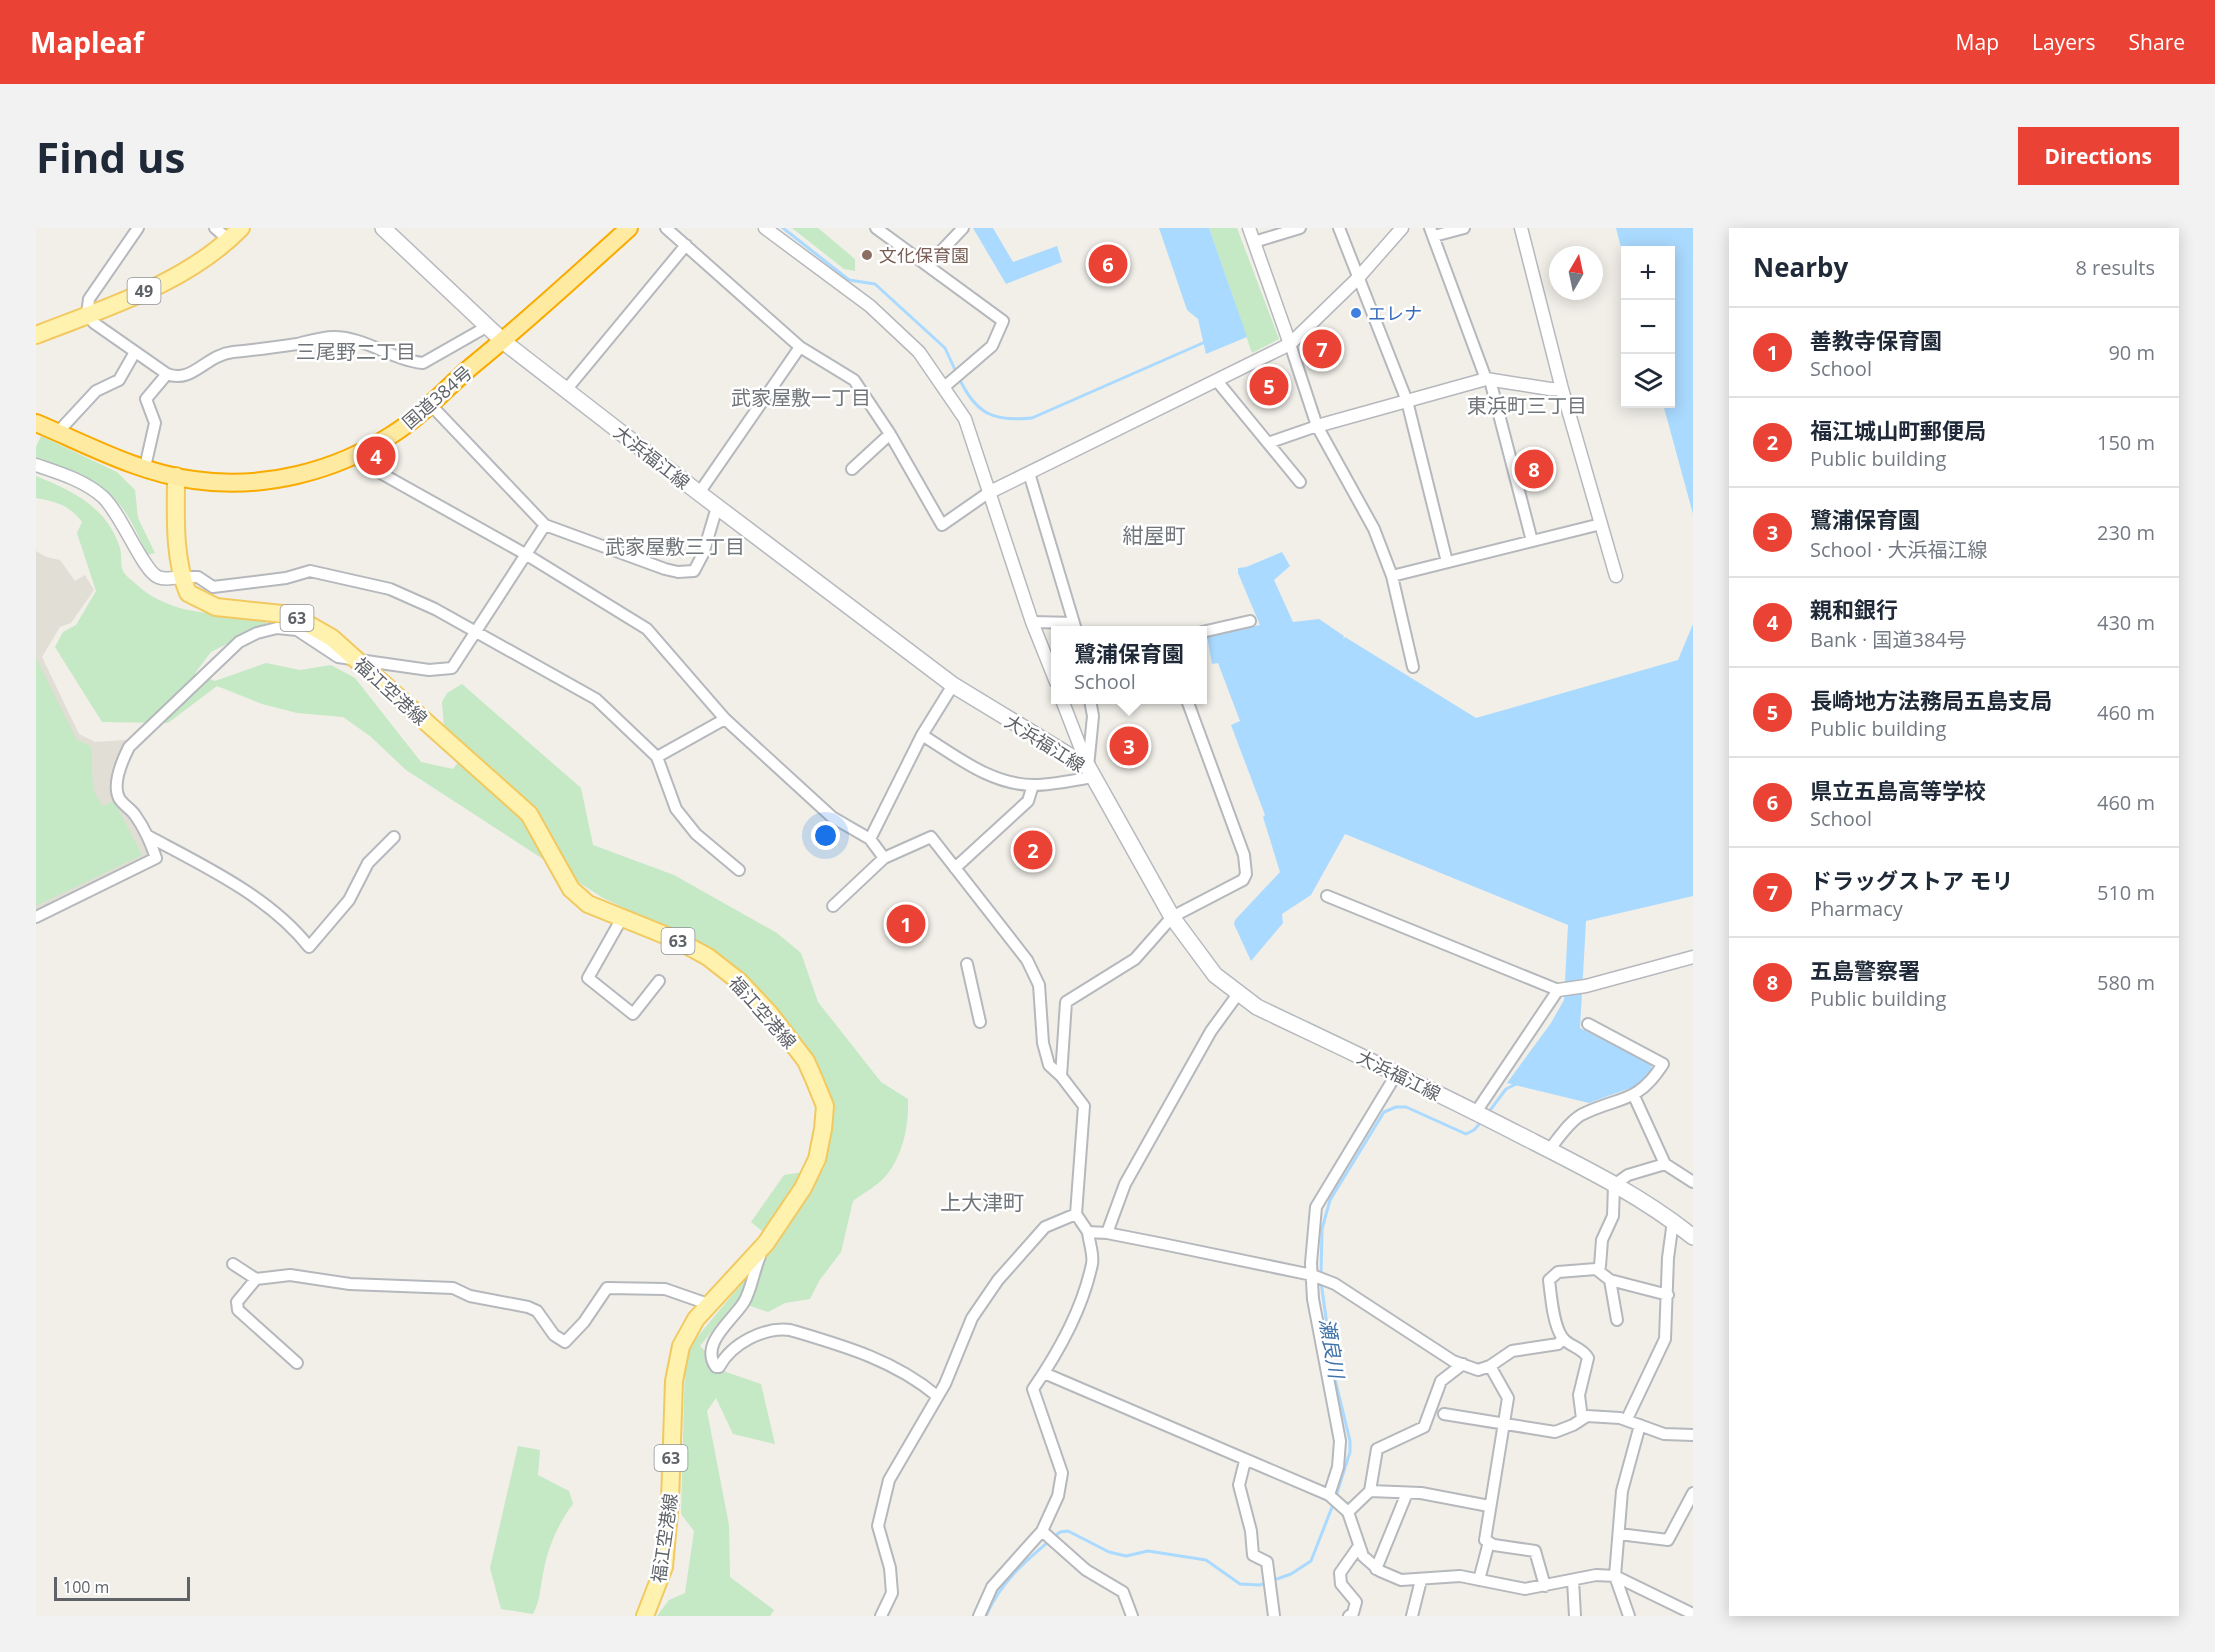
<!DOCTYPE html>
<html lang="en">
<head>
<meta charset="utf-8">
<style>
  :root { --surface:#fff; --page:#f2f2f3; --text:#1f2937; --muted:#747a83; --line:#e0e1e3; --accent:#ea4335 }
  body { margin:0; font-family:"Open Sans","Noto Sans JP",sans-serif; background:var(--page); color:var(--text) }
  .controls { position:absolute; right:18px; top:18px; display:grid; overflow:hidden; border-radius:0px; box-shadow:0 3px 15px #0003 }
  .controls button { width:54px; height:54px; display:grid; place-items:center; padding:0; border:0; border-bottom:2px solid var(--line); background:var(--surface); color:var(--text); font:30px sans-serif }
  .compass { position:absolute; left:1513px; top:18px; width:54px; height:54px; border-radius:50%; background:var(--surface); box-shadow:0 3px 15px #0003; rotate:9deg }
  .scale { position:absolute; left:18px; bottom:15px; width:136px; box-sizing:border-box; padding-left:6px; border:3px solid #5f6368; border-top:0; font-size:16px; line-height:21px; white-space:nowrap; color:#5f6368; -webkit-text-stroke:4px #fff; paint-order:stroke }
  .you { position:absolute; left:790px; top:608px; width:21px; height:21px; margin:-15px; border:4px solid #fff; border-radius:50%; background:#1a73e8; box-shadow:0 0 0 9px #1a73e833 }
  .badge { display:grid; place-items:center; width:39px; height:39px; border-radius:50%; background:var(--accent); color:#fff; font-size:20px; font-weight:700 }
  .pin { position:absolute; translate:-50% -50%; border:3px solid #fff; box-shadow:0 2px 6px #0006 }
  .popup { position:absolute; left:1015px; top:398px; width:156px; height:78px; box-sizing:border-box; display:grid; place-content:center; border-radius:0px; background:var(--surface); filter:drop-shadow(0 2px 4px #0005); font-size:20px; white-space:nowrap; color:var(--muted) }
  .popup b { font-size:22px; color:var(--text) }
  .popup::after { content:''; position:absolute; left:50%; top:100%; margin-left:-12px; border:12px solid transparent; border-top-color:var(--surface) }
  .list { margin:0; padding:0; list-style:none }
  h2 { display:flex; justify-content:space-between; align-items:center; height:78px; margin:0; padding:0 24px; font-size:26px }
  h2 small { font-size:20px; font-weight:400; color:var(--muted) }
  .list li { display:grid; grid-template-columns:39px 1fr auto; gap:18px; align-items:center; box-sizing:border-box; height:90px; padding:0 24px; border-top:2px solid var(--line) }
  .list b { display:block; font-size:22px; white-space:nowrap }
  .list p { margin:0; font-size:20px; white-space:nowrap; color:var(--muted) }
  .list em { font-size:20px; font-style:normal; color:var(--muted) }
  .icon { flex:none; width:33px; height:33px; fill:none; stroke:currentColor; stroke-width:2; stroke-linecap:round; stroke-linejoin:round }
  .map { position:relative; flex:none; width:1657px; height:1388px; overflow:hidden; border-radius:0px }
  header { display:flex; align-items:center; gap:36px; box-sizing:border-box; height:84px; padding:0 30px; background:var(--accent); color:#fff }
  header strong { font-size:28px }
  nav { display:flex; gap:33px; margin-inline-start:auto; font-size:21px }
  .intro { display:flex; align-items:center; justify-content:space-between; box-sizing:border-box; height:144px; padding:0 36px }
  h1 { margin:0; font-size:42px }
  .button { padding:15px 27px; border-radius:0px; background:var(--accent); color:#fff; font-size:21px; font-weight:700 }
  main { display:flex; gap:36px; padding:0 36px }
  aside { flex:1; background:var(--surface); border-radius:0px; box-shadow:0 3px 15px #0003 }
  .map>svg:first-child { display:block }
  .education { fill:#e1ded6 }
  .green { fill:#c5e8c5 }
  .water { fill:#aadaff }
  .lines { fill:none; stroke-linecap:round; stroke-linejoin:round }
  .stream { stroke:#aadaff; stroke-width:3 }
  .minor-casing { stroke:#b5b8bc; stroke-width:14 }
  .tertiary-casing { stroke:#b5b8bc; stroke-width:15 }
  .secondary-casing { stroke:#b6babf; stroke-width:18 }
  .primary-casing { stroke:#f2c960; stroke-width:20 }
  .trunk-casing { stroke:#f9ab00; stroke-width:20 }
  .minor { stroke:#fff; stroke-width:10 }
  .tertiary { stroke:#fff; stroke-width:12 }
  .secondary { stroke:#fff; stroke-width:15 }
  .primary { stroke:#fff2af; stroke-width:16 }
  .trunk { stroke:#feeaa1; stroke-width:16 }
  .education-dot { fill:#8d6e63; stroke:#fff; stroke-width:2 }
  .shop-dot { fill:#3f7fe0; stroke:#fff; stroke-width:2 }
  .labels { text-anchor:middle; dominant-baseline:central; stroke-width:5; stroke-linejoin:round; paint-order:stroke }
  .shield { fill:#fff; stroke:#8f9295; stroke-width:1.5 }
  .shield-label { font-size:16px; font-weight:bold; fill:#5f6368 }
  .education-label { font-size:18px; fill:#785e54; stroke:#fff; text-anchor:start }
  .shop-label { font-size:18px; fill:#366cbe; stroke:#fff; text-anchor:start }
  .street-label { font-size:18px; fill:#5f6368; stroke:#fff }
  .neighbourhood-label { font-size:20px; fill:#70757a; stroke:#fff }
  .water-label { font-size:20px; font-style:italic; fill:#4174aa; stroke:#fff }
  .quarter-label { font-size:21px; fill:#70757a; stroke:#fff }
</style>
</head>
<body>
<header>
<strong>Mapleaf</strong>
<nav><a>Map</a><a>Layers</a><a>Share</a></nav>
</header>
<div class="intro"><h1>Find us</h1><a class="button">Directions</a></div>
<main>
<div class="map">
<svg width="1657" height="1388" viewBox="0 0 1657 1388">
  <rect width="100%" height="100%" fill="#f1efe8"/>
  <path class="education" d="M 0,323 L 10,329 L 24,332 L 39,353 L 49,347 L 58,362 L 35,395 L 24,399 L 6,429 L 43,506 L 59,514 L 90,512 L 77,569 L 84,581 L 93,586 L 115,625 L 0,684 Z"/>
  <path class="green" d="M 756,0 L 782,0 L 819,31 L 819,43 L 808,41 Z
    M 1173,0 L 1201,0 L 1243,111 L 1216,125 Z
    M 5,208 L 81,244 L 99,262 L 102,290 L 119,325 L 111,327 C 83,261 67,253 0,231 L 0,219 Z
    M 0,248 C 37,263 71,279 84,320 C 86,327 84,336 87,343 C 89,348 96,352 100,356 C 136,389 185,387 231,386 L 230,396 L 175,424 L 159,445 L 179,453 L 230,435 L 264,442 L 295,437 L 319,450 L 385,534 L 417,541 L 431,523 L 408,499 L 406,474 L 411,465 L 426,456 L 545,560 L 557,617 L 638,647 L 741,705 L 765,725 L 782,774 L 845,854 L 872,871 C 873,897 867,930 847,951 C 839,959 826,966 817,973 L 805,1024 L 783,1053 L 774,1071 L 749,1075 L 732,1084 L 700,1073 L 664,1118 L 690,1144 L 725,1156 L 739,1216 L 697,1206 L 680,1170 L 671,1183 L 693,1297 L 694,1349 L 738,1382 L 734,1388 L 621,1388 L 633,1372 L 649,1365 L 658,1303 L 645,1286 L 649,1133 L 658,1113 L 740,1014 L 715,994 L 748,947 L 788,941 L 797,876 L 671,719 L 567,670 L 370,542 L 334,508 L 307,489 L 261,485 L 226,476 L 181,458 L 132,495 L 66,494 L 19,419 L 27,404 L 40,397 L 60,363 L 41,305 L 46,294 C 33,277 21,274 0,270 Z
    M 0,430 L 41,512 L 55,518 L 57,561 L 66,578 L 78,573 L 106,627 L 0,678 Z
    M 482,1218 L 504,1222 L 502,1247 L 533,1263 L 537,1276 C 523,1294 512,1319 508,1341 C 504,1357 505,1371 497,1386 L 465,1381 L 454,1340 Z"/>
  <path class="water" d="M 937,0 L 957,0 L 977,34 L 1021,18 L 1026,34 L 970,56 Z
    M 1123,0 L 1173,0 L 1211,109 L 1170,126 L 1162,91 L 1151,82 Z
    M 1580,0 L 1657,0 L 1657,286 L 1627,176 L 1634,176 L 1634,22 L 1590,22 L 1589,35 Z
    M 1246,324 L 1254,338 L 1238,352 L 1257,394 L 1283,391 L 1308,408 L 1307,411 L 1309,409 L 1440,490 L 1642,432 L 1657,396 L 1657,668 L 1550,693 L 1544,800 L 1616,836 L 1615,843 L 1605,856 L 1553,875 L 1471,855 L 1515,795 L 1528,772 L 1532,697 L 1309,606 L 1275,667 L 1246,686 L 1247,695 L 1215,733 L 1198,696 L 1199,692 L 1244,644 L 1227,589 L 1229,587 L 1195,497 L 1204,493 L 1182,435 L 1176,436 L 1171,408 L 1224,397 L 1202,345 L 1202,340 L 1210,339 Z"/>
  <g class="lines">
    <path class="stream" d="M 747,0 L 813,52 L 839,56 L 909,120 L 920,144
      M 923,150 C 940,186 957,194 996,190 L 1169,114
      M 1452,885 L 1470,861 L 1480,856
      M 1285,1048 L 1286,1001 L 1294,972 L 1348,884 L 1360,879 L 1370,879 L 1430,906 L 1438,902 L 1446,893
      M 1285,1054 L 1298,1147 L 1314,1213 L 1314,1224 L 1300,1268
      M 950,1388 C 966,1351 994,1329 1024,1304 L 1032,1303 L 1073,1324 L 1090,1328 L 1112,1323 L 1170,1332 L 1204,1356 L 1224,1357 L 1255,1346 L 1275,1333 L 1298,1274"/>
    <g class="minor-casing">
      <path id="minor" d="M 102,0 L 53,71 L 51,86 L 58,95 L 131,146 C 157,156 169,127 197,124 C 219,122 240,119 261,116 C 273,113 286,109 298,109 C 329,109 356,132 387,135 L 452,98
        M 179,0 L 193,12
        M 630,0 L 764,119 L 818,152 L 854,206 L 906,297 L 952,265
        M 840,0 L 967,93 L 956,118 L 907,160
        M 1303,0 L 1371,173 L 1411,334
        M 1394,0 L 1450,151
        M 1398,8 L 1428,0
        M 1218,14 L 1264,0
        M 892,37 L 927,0
        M 1254,116 L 1281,198 L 1338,301 L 1356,348 L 1377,439
        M 1454,152 L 1496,313
        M 1181,153 L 1264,254
        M 530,162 L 650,17
        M 393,175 L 509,297 L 629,341 L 642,344 L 658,343 L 667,326 L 681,279
        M 22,204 L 60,163 L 83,152 L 99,124
        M 1232,215 L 1281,198
        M 316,229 L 491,327 L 611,401 L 689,491 L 796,589 L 834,611 L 848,630
        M 109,239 L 119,195 L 110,171 L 131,146
        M 816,241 L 854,206
        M 993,245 L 1040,402
        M 663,265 L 764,119
        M 1356,348 L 1565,296
        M 145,349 L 162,349 L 177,359 L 250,350 L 274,343 L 354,361 L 399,381 L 560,471 L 621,529 L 640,581 L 660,606 L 703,642
        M 996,394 L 1038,395
        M 1166,404 L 1214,393
        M 886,507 C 920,528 955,557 998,557 C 1017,557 1038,552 1057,549
        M 621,529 L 689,491
        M 1052,539 L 1057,488 L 1054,472
        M 112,608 C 168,638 234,669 273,719 L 313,672 L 332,635 L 358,609
        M 834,611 L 886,507 L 917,457
        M 919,640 L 992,573 L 997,557
        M 1291,668 L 1522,762 L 1440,884
        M 797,678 L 848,630 L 895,609 L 991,732 L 1003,757 L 1007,815 L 1013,837 L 1025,848 L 1048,878 L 1040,986 L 1052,1004 L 1071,1005 L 1127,1016 L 1276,1047 L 1299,1056 L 1417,1133 L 1442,1142 L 1454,1138 L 1476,1123 L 1522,1116 L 1527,1110
        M 0,689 L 120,630 C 115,615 109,601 99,587 C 95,581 86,576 83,570 C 76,556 87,531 93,519 L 203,414 L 221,405 L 241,400 L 261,402 L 302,429 L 393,442 L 416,440 L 509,297
        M 586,690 L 552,750 L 597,786 L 623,753
        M 931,736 L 944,794
        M 1025,848 L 1030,774 L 1099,731 L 1136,689 L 1207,652 L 1210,646 L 1208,627 L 1151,472
        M 1598,868 L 1629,936
        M 1513,922 C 1522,911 1533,894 1545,887 C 1582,868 1601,877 1627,836 L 1552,796
        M 1071,1005 L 1089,956 L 1175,803 L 1202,766
        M 724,1028 C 718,1042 715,1063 708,1074 C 697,1092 663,1116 680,1139 L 683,1139 C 696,1115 728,1099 754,1102 C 808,1118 858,1132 901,1168
        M 197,1036 L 220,1051 L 254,1047 L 314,1056 L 417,1060 L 434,1068 L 492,1079 L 501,1083 L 518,1107 L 529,1114 L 548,1094 L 571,1060 L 629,1061 L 672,1076
        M 1560,1041 L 1574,1052 L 1632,1067
        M 220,1051 L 201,1074 L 202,1082 L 261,1135
        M 1574,1052 L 1581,1092
        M 1454,1138 L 1472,1170 L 1449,1312 L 1458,1317 L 1499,1323 L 1509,1358
        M 1008,1145 L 1293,1267 L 1312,1284 L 1327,1328 L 1344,1343 L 1365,1352 L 1424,1348 L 1489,1361 L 1560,1347 L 1579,1348 L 1657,1386
        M 1408,1186 L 1519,1204 L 1537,1197 L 1551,1188 L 1584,1190 L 1628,1206 L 1657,1207
        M 1546,1191 L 1543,1167 L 1552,1130 C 1546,1119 1533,1119 1526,1109 C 1517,1096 1515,1068 1513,1052 L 1522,1044 L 1560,1041 L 1564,1038 L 1566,1012 L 1577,988 L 1578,957 L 1592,947 L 1629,936 L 1657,954
        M 1591,1191 L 1629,1111 L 1632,1030 L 1637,993
        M 1209,1233 L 1203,1257 L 1215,1303 L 1217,1327 L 1231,1334 L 1238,1388
        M 1334,1263 L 1385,1265 L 1453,1278
        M 1293,1267 L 1302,1239 L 1304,1213 L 1277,1071 L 1275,1035 L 1280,979 L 1361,845
        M 1312,1284 L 1334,1263 L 1341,1221 L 1388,1199 L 1405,1153 L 1427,1136
        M 1006,1303 L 1050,1342 L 1087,1364 L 1096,1388
        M 1583,1306 L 1632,1312 L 1657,1265
        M 1340,1341 L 1371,1265
        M 1443,1352 L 1453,1314
        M 1537,1352 L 1539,1388
        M 845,1388 L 856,1365 L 854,1340 L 842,1298 L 853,1252 L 909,1156 L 936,1090 L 962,1052 L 1009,999 L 1040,986
        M 943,1388 L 956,1359 L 1006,1303 L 1022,1268 L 1026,1245 L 997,1161 C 1022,1125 1047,1079 1056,1036 C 1058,1027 1053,1014 1052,1004
        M 1313,1388 L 1317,1385 L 1320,1374 L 1305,1356 L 1304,1345 L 1323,1318
        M 1376,1388 L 1385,1352
        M 1593,1388 L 1579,1348 L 1586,1263 L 1604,1197"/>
    </g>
    <g class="tertiary-casing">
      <path id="tertiary" d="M 729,0 L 834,78 L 883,124 L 929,191 L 996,394 L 1020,454
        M 1213,0 L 1254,116
        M 1485,0 L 1526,161 L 1580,348
        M 1281,198 L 1450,151 L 1514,161 L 1526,161
        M 0,237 C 23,245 48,252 67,269 C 86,287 107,343 122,349 C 129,352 138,350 145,349
        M 952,265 L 1254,116 L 1322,50 L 1366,0
        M 1026,472 L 1052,539
        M 1522,762 L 1550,758 L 1657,729"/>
    </g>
    <g class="secondary-casing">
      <path id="secondary" d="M 347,0 L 468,114 L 663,265 L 917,457 L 1052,539 L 1136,689 L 1179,747 L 1221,779 C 1309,821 1397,862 1484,907 C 1543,937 1605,967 1657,1009"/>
    </g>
    <g class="primary-casing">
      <path id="primary" d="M 0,107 C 71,79 150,56 205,0
        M 140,248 C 140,286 137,329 152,365 L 180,379 L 256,387 L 296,410 L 493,586 L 535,661 L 552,676 L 641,712 L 672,729 L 704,754 L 734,786 L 770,833 L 778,851 L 789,878 L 787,901 L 781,931 L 767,960 L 730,1015 L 660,1091 L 645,1118 L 638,1153 L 634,1273 L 628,1339 L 609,1388"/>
    </g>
    <g class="trunk-casing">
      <path id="trunk" d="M 0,195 C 50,216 103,245 158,252 C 226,262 299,244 357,206 C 386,188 410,160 436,138 C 490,94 541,47 593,0"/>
    </g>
    <use href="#minor" class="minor"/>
    <use href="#tertiary" class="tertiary"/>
    <use href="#secondary" class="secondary"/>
    <use href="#primary" class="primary"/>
    <use href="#trunk" class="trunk"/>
  </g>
  <circle class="education-dot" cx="831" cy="27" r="6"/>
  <circle class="shop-dot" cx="1320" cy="85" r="6"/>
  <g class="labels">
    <g class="shield">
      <rect x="91.5" y="50" width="33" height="26" rx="4.5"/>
      <rect x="244.5" y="377" width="33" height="26" rx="4.5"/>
      <rect x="625.5" y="700" width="33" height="26" rx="4.5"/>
      <rect x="618.5" y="1217" width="33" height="26" rx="4.5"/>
    </g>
    <g class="shield-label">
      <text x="108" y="63">49</text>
      <text x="261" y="390">63</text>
      <text x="642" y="713">63</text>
      <text x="635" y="1230">63</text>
    </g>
    <g class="education-label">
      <text x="843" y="27">文化保育園</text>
    </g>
    <g class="shop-label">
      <text x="1332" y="85">エレナ</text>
    </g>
    <g class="street-label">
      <text transform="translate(401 169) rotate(-41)">国道384号</text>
      <text transform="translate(616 229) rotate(38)">大浜福江線</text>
      <text transform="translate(355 463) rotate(42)">福江空港線</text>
      <text transform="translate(1009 515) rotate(32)">大浜福江線</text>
      <text transform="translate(727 784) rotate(48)">福江空港線</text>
      <text transform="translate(1363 847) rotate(26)">大浜福江線</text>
      <text transform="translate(628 1310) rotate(-82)">福江空港線</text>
    </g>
    <g class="neighbourhood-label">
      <text x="320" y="123">三尾野二丁目</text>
      <text x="765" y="169">武家屋敷一丁目</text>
      <text x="1491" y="177">東浜町三丁目</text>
      <text x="639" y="318">武家屋敷三丁目</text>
    </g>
    <g class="water-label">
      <text transform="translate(1296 1120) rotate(80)">瀬良川</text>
    </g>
    <g class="quarter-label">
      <text x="1118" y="307">紺屋町</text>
      <text x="946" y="974">上大津町</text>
    </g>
  </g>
</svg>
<div class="controls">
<button>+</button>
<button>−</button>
<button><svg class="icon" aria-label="layers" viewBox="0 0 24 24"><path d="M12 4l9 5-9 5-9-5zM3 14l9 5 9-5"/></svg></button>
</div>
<svg class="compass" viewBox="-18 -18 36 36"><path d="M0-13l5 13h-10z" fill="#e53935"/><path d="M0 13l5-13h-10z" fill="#747a83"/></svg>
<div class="scale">100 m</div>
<div class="you"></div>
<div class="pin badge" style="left:870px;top:696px">1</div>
<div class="pin badge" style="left:997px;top:622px">2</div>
<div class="pin badge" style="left:1093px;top:518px">3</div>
<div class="popup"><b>鷺浦保育園</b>School</div>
<div class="pin badge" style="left:340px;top:228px">4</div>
<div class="pin badge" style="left:1233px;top:158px">5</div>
<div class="pin badge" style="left:1072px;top:36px">6</div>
<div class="pin badge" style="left:1286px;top:121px">7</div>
<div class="pin badge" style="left:1498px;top:241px">8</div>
</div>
<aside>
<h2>Nearby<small>8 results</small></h2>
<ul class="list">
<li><span class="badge">1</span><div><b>善教寺保育園</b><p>School</p></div><em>90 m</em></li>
<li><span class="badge">2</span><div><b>福江城山町郵便局</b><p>Public building</p></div><em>150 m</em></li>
<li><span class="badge">3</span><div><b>鷺浦保育園</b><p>School · 大浜福江線</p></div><em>230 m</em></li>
<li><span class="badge">4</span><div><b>親和銀行</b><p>Bank · 国道384号</p></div><em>430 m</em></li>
<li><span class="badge">5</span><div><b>長崎地方法務局五島支局</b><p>Public building</p></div><em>460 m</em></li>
<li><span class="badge">6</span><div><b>県立五島高等学校</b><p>School</p></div><em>460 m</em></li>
<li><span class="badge">7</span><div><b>ドラッグストア モリ</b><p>Pharmacy</p></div><em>510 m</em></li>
<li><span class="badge">8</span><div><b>五島警察署</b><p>Public building</p></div><em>580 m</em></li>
</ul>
</aside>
</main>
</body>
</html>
